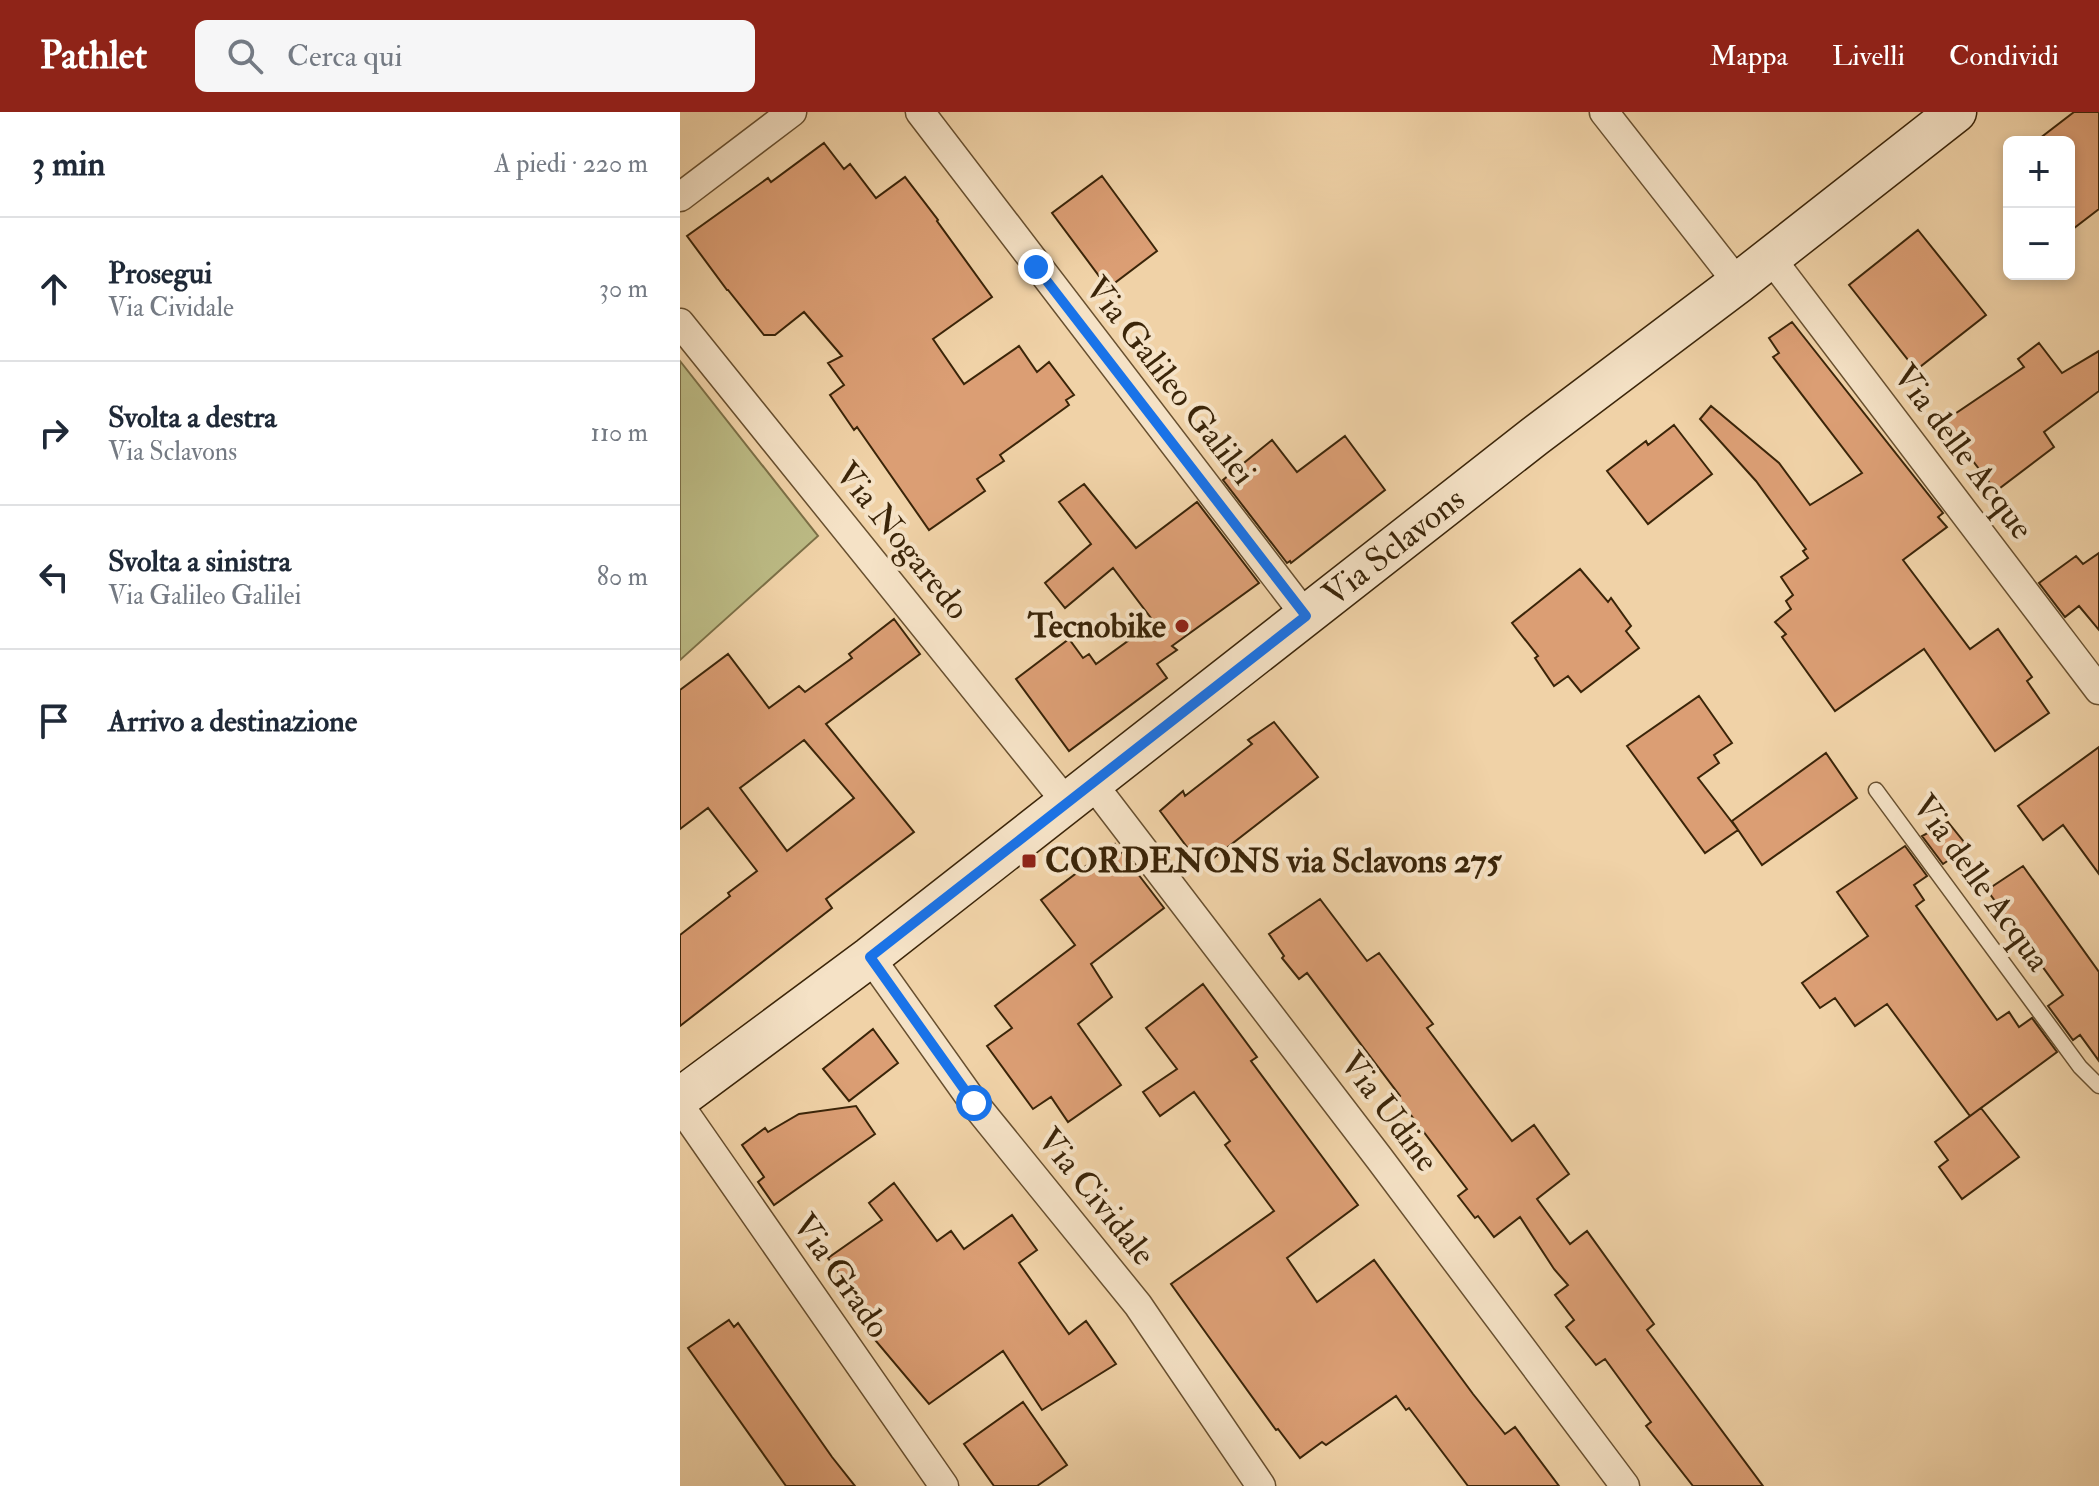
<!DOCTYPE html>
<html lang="it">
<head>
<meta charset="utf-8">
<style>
  :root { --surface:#fff; --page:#f6f6f7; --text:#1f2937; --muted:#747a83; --line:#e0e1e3; --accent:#8f2418 }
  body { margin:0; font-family:"IM FELL Double Pica",serif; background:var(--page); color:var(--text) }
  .controls { position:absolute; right:24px; top:24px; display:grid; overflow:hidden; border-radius:12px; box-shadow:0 4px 12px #0003 }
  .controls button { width:72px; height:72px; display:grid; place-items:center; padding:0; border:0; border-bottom:2px solid var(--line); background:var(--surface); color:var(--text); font:40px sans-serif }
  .stop { position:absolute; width:24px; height:24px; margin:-18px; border:6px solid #1a73e8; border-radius:50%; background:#fff }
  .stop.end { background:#1a73e8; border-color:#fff; box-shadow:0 2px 8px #0008 }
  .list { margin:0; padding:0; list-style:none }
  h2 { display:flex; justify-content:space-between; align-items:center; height:104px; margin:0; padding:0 32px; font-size:34px }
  h2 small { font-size:26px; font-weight:400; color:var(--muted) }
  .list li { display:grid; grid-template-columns:52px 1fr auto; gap:24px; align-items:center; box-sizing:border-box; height:144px; padding:0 32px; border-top:2px solid var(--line) }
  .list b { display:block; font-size:30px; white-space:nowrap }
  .list p { margin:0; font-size:26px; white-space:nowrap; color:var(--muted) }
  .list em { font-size:26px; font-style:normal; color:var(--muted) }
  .icon { flex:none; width:44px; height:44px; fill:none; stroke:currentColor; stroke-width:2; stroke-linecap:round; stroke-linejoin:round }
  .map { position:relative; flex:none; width:1419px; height:1374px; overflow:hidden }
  header { display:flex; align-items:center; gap:48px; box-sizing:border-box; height:112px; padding:0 40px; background:var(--accent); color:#fff }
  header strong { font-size:38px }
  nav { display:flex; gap:44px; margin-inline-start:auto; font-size:28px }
  .search { width:560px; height:72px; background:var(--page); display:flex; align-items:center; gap:20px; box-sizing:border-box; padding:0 28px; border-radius:12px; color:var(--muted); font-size:30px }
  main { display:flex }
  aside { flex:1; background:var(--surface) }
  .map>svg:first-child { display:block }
  .green { fill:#bcbb85; stroke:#7c7047; stroke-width:2 }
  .building { fill:#db9e74; stroke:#3b2509; stroke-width:2; fill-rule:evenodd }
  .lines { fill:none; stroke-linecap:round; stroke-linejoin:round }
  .lane-casing { stroke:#685030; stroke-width:17 }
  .street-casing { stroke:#685030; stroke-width:31 }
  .secondary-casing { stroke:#3b2509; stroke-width:43 }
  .lane { stroke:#f5e2c6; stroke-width:14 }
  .street { stroke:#f5e2c6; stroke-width:28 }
  .secondary { stroke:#f5e2c6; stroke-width:40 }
  .route { stroke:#1a73e8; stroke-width:10 }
  .poi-dot { fill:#8f2418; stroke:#f5e2c6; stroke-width:3 }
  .labels { text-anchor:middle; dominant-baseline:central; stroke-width:8; stroke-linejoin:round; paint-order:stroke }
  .street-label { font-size:34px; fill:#3b2509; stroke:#f5e2c6 }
  .poi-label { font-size:34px; font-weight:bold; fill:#3b2509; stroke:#f5e2c6; text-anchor:end }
</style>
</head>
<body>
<header>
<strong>Pathlet</strong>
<div class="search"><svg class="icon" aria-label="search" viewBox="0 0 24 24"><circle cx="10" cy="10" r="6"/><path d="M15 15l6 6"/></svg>Cerca qui</div>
<nav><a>Mappa</a><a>Livelli</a><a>Condividi</a></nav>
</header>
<main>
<aside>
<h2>3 min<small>A piedi · 220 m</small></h2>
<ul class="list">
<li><svg class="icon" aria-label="ahead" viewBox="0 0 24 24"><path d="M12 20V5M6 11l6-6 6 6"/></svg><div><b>Prosegui</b><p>Via Cividale</p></div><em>30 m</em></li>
<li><svg class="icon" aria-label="right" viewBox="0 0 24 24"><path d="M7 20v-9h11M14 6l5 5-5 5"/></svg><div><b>Svolta a destra</b><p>Via Sclavons</p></div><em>110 m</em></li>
<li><svg class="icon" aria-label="left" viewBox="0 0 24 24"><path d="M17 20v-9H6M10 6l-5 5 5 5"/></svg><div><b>Svolta a sinistra</b><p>Via Galileo Galilei</p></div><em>80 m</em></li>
<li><svg class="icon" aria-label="arrive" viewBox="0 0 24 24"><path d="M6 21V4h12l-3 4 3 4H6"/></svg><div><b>Arrivo a destinazione</b></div></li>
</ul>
</aside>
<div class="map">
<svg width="1419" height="1374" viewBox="0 0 1419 1374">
  <rect width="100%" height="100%" fill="#f0d2a7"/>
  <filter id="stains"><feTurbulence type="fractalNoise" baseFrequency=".0025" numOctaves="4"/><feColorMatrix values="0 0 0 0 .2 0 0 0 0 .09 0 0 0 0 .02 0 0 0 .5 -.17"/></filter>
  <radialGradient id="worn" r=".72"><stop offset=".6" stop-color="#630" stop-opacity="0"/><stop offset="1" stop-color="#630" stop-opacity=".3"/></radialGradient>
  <path class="green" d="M 0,249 L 138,424 L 0,548 Z"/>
  <path class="building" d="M 1394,0 L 1419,0 L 1419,97 L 1389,120 L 1389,30 L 1355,30 Z
    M 144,31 L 164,57 L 170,52 L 196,86 L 225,65 L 258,108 L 257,109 L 312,185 L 253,227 L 284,272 L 339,234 L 357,260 L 369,250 L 394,283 L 386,288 L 389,293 L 320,343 L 324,349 L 297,367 L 305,379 L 249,418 L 177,315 L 174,318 L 150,283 L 164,273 L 148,251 L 162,244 L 124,200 L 95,223 L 84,223 L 48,178 L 47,178 L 7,124 L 88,66 L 91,70 Z
    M 422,64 L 477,139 L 428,176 L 372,101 Z
    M 1238,118 L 1306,203 L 1236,258 L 1169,173 Z
    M 1112,210 L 1263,401 L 1258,405 L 1267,415 L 1223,448 L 1290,537 L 1318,517 L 1352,565 L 1347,569 L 1369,601 L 1315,639 L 1244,537 L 1155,599 L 1102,525 L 1106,522 L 1095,510 L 1111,497 L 1106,489 L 1113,483 L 1101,465 L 1128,446 L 1123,439 L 1126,437 L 1076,369 L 1020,307 L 1031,294 L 1099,351 L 1130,393 L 1182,361 L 1093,245 L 1099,241 L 1089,226 Z
    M 1359,231 L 1382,261 L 1419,239 L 1419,279 L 1364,320 L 1374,335 L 1316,379 L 1263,310 L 1344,255 L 1338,247 Z
    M 994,313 L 1032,362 L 968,412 L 927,359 L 966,329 L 968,333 Z
    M 665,324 L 705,378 L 611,451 L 610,449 L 607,451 L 543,368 L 592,328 L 617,360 Z
    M 404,372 L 456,436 L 517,390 L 579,471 L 492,534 L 497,538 L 477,552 L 487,566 L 389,639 L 336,567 L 389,527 L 403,546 L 409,542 L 416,552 L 474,510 L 433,456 L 385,496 L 365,471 L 411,432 L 379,390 Z
    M 1419,441 L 1419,518 L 1399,494 L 1385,505 L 1359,471 L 1396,444 L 1403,452 Z
    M 900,457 L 928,490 L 931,486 L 951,514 L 946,519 L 959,536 L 901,580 L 888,564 L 874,574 L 855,546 L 858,544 L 832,511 Z
    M 214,507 L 240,542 L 146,612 L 234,720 L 146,787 L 152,796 L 0,914 L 0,823 L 50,784 L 48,781 L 77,759 L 28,696 L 0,717 L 0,578 L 48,542 L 89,596 L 119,574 L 125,580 L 172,546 L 169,542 ZM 124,628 L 174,686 L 107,739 L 60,676 Z
    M 1019,584 L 1052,631 L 1034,643 L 1039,651 L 1018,666 L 1058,718 L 1025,741 L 947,634 Z
    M 594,610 L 638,665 L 522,755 L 480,699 L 503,679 L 505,684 L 572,632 L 568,628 Z
    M 1419,635 L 1419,762 L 1383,713 L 1363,728 L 1338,694 Z
    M 1146,641 L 1177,686 L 1082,753 L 1052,709 Z
    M 1268,710 L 1288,735 L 1263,752 L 1242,724 Z
    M 435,732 L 484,796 L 411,852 L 432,885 L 398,912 L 441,973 L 388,1010 L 371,985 L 353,997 L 307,934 L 332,916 L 315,894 L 395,833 L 361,788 Z
    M 1225,734 L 1247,764 L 1234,773 L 1244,788 L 1236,794 L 1317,908 L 1329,900 L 1339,915 L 1352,906 L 1377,940 L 1290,1004 L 1207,892 L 1175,914 L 1155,886 L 1140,896 L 1122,871 L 1188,824 L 1157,780 Z
    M 1343,754 L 1419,860 L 1419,949 L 1400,923 L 1393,928 L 1368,894 L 1383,883 L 1307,778 Z
    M 640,787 L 687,849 L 699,841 L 753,912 L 747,916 L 832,1029 L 854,1013 L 889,1062 L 857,1087 L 890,1132 L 907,1119 L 974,1212 L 967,1218 L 1083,1374 L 1013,1374 L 966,1314 L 971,1310 L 925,1247 L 916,1253 L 886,1215 L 894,1208 L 875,1183 L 888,1173 L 874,1157 L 840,1105 L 814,1125 L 798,1104 L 795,1106 L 778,1084 L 787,1077 L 718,986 L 720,984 L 627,861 L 619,867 L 602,846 L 604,844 L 589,822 Z
    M 523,872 L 577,945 L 571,949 L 678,1093 L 607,1146 L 637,1190 L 694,1148 L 793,1282 L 825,1322 L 835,1315 L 879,1374 L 788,1374 L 729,1296 L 726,1298 L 716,1284 L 646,1333 L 642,1330 L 620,1346 L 598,1317 L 596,1318 L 526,1221 L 491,1172 L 594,1099 L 545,1033 L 550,1029 L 514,980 L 480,1004 L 463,980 L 497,957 L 466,916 Z
    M 193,917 L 218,951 L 169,989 L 143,957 Z
    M 176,994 L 195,1022 L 94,1093 L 78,1070 L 84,1065 L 62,1033 L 85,1016 L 88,1020 L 119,1002 Z
    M 1301,996 L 1339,1045 L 1282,1087 L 1259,1055 L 1268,1048 L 1255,1030 Z
    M 214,1071 L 257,1129 L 271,1119 L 284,1137 L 332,1103 L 357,1138 L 339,1151 L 389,1222 L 406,1209 L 436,1252 L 362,1298 L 323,1239 L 249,1292 L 190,1222 L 199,1216 L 148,1146 L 202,1108 L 189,1091 Z
    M 49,1208 L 54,1215 L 58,1211 L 152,1345 L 175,1374 L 106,1374 L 8,1236 Z
    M 343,1290 L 387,1353 L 357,1374 L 314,1374 L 284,1332 Z"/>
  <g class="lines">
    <g class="lane-casing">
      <path id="lane" d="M 1196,678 L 1400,955 L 1419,974"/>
    </g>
    <g class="street-casing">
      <path id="street" d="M 240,0 L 626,504
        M 924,0 L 1058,171
        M 0,85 L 112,0
        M 1090,145 L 1419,578
        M 0,211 L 387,691
        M 412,671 L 699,1046 L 945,1374
        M 190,845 L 294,991 L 458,1193 L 581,1374
        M 0,994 L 264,1374"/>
    </g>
    <g class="secondary-casing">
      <path id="secondary" d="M 0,986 L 190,845 L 855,324 L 1058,171 L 1276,0"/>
    </g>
    <use href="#lane" class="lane"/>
    <use href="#street" class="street"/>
    <use href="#secondary" class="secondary"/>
  </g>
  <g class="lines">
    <path class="route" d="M 294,991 L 190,845 L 626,504 L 356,155"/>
  </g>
  <g class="poi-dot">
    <circle cx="502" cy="514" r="8"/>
    <rect x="341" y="741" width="16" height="16" rx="4"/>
  </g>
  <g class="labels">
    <g class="street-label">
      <text transform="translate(490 269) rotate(52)">Via Galileo Galilei</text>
      <text transform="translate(1283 340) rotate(53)">Via delle Acque</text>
      <text transform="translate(222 429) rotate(51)">Via Nogaredo</text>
      <text transform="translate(714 435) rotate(-38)">Via Sclavons</text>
      <text transform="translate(1301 771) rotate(54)">Via delle Acqua</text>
      <text transform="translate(709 1000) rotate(53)">Via Udine</text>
      <text transform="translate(416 1085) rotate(51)">Via Cividale</text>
      <text transform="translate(161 1164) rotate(55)">Via Grado</text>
    </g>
    <g class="poi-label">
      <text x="486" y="514">Tecnobike</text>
      <text x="365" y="749" text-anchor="start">CORDENONS via Sclavons 275</text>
    </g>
  </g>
  <rect width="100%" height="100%" filter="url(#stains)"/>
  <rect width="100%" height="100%" fill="url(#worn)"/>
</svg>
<div class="controls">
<button>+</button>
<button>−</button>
</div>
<div class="stop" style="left:294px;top:991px"></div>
<div class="stop end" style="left:356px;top:155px"></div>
</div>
</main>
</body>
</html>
